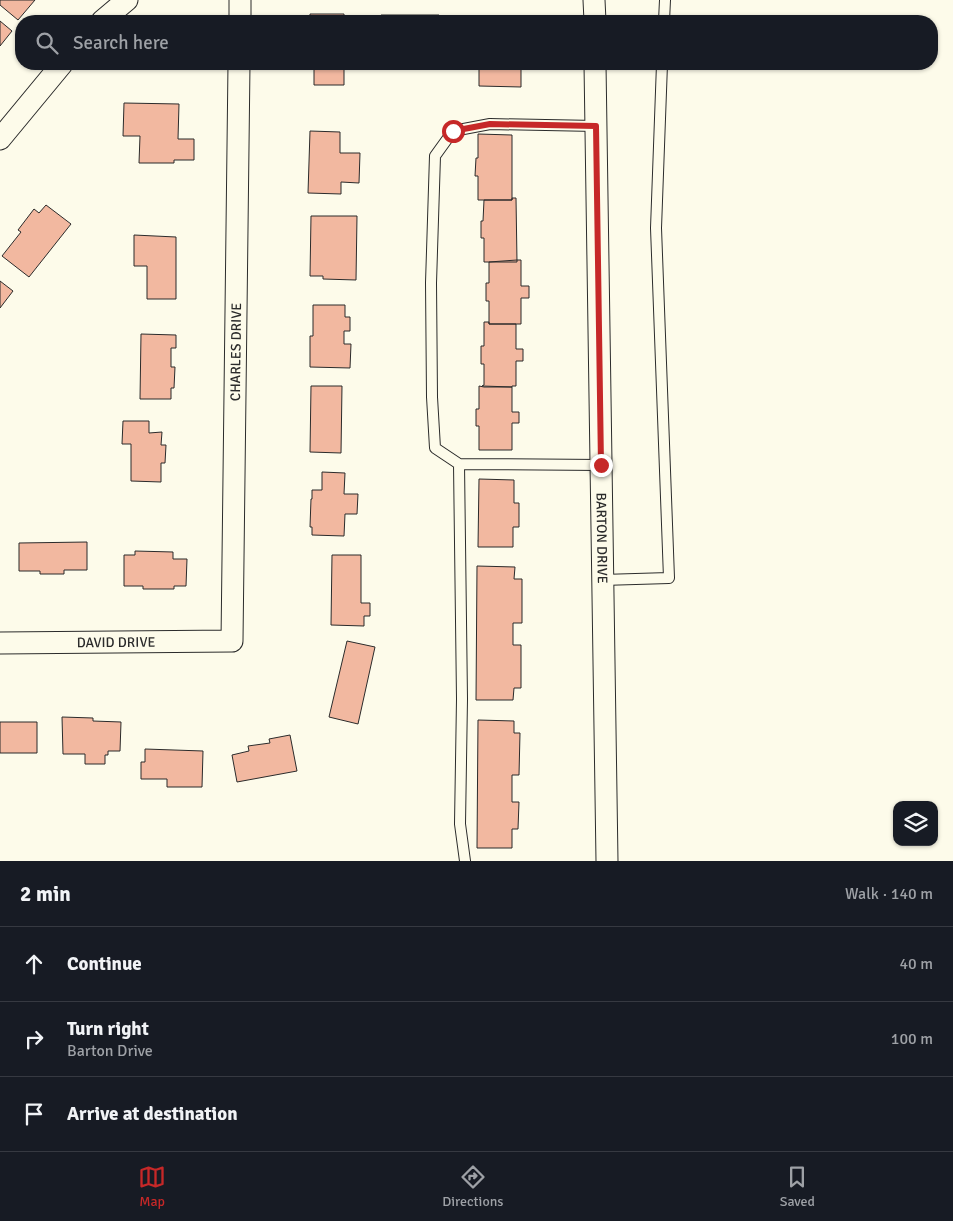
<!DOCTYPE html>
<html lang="en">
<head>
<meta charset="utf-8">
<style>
  :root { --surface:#171b24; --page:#242831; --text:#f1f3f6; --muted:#9ea1a6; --line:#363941; --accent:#c62828 }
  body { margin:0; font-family:Signika,sans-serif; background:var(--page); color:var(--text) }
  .controls { position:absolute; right:15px; bottom:15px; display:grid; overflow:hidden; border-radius:10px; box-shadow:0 1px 4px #0004 }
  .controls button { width:45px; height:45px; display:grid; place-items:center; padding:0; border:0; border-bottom:1px solid var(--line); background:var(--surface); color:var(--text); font:25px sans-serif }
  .stop { position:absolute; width:15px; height:15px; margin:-11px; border:4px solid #c62828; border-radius:50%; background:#fff }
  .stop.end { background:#c62828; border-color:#fff; box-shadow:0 1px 5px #0008 }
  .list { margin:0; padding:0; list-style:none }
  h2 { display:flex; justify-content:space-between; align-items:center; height:65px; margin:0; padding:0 20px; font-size:21px }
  h2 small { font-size:16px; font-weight:400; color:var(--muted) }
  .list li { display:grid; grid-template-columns:32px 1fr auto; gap:15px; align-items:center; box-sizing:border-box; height:75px; padding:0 20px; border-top:1px solid var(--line) }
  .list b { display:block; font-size:19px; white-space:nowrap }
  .list p { margin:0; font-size:16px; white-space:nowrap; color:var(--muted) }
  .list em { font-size:16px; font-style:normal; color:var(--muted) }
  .icon { flex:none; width:28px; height:28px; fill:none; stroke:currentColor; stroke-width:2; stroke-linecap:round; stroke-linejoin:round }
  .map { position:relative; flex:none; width:953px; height:861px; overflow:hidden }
  .search { position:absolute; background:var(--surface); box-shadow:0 1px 4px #0004; left:15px; right:15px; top:15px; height:55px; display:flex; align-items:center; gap:12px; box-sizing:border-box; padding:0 18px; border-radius:20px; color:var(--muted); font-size:19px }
  .sheet { height:290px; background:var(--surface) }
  nav { display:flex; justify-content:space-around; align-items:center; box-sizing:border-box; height:70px; border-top:1px solid var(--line); background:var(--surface); font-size:14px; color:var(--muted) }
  nav a { display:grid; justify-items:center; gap:2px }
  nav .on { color:var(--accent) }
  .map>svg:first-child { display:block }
  .building { fill:#f2b8a0; stroke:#2b2b2b }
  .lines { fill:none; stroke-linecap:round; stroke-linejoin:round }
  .lane-casing { stroke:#2b2b2b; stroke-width:12 }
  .street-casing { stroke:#2b2b2b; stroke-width:23 }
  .lane { stroke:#fdfbea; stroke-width:10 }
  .street { stroke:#fdfbea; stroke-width:21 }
  .route { stroke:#c62828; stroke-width:6 }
  .labels { text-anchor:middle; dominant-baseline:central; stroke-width:4; stroke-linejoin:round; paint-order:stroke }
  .street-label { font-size:14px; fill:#2b2b2b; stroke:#fdfbea }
</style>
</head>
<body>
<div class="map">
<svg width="953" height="861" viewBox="0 0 953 861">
  <rect width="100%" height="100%" fill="#fdfbea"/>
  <path class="building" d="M 0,0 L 35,0 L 18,20 L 0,5 Z
    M 310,14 L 344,14 L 344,21 L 310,21 Z
    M 381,15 L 439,15 L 439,21 L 381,21 Z
    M 0,21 L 12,31 L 0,46 Z
    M 314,64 L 349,64 L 349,66 L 344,66 L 344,85 L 314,85 Z
    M 407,64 L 440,64 L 440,69 L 407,69 Z
    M 479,64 L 521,64 L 521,87 L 479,86 Z
    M 124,103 L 179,104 L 178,139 L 194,139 L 194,160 L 174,160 L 174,163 L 139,163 L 140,136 L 123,136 Z
    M 310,131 L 340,132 L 340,153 L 360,153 L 359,183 L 341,182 L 341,194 L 308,193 Z
    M 478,134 L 512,135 L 512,200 L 478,200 L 478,176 L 475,176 L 476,158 L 478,158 Z
    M 512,198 L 516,198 L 517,262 L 484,262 L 484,238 L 481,238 L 481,221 L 483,221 L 484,200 L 512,200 Z
    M 46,205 L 71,224 L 29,277 L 2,256 L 21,232 L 18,230 L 34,209 L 39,213 Z
    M 311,216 L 357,216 L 356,280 L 323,279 L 323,276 L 310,276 Z
    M 134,235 L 176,237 L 176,299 L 147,299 L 147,266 L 134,266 Z
    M 517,260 L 521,260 L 521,286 L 529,286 L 529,298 L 521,298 L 521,324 L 489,324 L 489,301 L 486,301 L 486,283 L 489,283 L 489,262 Z
    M 0,281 L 13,291 L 0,308 Z
    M 313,305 L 345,305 L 345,317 L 350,317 L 350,331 L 344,331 L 344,344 L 351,344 L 350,368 L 310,367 L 310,336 L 313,336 Z
    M 484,322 L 489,322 L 489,324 L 516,324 L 516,349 L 523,349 L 523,361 L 516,361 L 516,386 L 512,386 L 512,387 L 482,386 L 484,385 L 484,364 L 481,364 L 481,346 L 484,346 Z
    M 141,334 L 176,335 L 176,348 L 171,348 L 171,367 L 175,367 L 174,388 L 171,388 L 171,399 L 140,399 Z
    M 311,386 L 342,386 L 341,453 L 310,452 Z
    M 479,386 L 484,387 L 512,387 L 512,412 L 519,412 L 519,423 L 512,423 L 512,450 L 479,450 L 479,426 L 476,426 L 476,409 L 479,409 Z
    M 123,421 L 149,421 L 149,433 L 162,432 L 161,445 L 166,445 L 165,463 L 161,463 L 161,482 L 131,481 L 131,444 L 122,444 Z
    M 322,472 L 345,473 L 344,494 L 358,494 L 357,514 L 345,514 L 344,536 L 312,535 L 312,527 L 310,527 L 311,499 L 312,499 L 312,490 L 322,490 Z
    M 479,479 L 514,480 L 514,503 L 519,503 L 519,527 L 513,527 L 513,547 L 478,547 Z
    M 87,542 L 87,570 L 64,570 L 64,574 L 40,574 L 40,571 L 19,571 L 19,543 Z
    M 135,551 L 173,552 L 173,559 L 187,559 L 186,586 L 174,586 L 174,589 L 143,589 L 143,586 L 124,586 L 124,555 L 135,555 Z
    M 332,555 L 361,555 L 361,603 L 370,603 L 370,616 L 364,616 L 364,626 L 331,625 Z
    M 477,566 L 515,567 L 514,579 L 522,579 L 522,623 L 513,623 L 513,645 L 521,645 L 521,688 L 514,688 L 513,700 L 476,700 Z
    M 347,641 L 375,647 L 358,724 L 329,717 Z
    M 62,717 L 93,718 L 93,721 L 121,722 L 120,751 L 108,751 L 108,755 L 105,755 L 105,764 L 85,764 L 85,754 L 63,754 Z
    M 478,720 L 514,721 L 514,733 L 520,733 L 519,775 L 512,775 L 512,802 L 519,802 L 518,829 L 512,829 L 512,848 L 477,848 Z
    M 0,722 L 37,722 L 37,753 L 0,753 Z
    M 290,735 L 297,771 L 237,782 L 232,755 L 249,751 L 248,746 L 270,743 L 269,739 Z
    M 145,749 L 203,751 L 202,787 L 167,787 L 167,779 L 141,779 L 141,762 L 145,762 Z"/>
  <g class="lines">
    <g class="lane-casing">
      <path id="lane" d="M 664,21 L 665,0
        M 459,464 L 435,448 L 432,397 L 431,283 L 435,156 L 453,131 L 490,124 L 596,126
        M 602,580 L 669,578 L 656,228 L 662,64
        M 465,861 L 460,824 L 462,699 L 459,464 L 601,465"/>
    </g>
    <g class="street-casing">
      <g id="street">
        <path d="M 594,0 L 595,21"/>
        <path d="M 102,21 L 127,0"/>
        <path d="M 240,21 L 240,0"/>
        <path id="s1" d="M 595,64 L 607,861"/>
        <path d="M 0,139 L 62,64"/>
        <path id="s2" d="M 0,643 L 232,641 L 239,64"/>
      </g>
    </g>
    <use href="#lane" class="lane"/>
    <use href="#street" class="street"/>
  </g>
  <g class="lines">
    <path class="route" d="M 453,131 L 490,124 L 596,126 L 601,465"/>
  </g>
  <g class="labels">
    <g class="street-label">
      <text stroke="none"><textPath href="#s2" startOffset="521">CHARLES DRIVE</textPath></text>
      <text stroke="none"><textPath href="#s1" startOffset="474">BARTON DRIVE</textPath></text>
      <text stroke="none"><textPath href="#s2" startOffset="116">DAVID DRIVE</textPath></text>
    </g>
  </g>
</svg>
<div class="controls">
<button><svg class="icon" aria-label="layers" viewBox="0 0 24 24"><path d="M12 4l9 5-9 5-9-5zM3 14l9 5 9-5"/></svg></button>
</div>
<div class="stop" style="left:453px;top:131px"></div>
<div class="stop end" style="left:601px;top:465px"></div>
<div class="search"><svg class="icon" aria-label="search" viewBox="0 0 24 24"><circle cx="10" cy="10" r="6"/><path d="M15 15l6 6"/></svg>Search here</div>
</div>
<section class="sheet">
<h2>2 min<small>Walk · 140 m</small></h2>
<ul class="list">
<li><svg class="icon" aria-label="ahead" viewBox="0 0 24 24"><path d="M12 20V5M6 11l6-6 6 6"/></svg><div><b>Continue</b></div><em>40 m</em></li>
<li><svg class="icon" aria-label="right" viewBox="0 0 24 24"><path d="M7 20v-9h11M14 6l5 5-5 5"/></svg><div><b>Turn right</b><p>Barton Drive</p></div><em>100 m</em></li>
<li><svg class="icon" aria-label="arrive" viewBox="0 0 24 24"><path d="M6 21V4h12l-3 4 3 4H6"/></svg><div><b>Arrive at destination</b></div></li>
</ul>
</section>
<nav>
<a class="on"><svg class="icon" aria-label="map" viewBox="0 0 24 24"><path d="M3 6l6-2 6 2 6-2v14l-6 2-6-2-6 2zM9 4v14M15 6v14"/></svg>Map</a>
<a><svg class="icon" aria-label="directions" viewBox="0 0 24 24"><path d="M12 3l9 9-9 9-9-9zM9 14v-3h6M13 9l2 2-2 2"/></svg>Directions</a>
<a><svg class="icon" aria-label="saved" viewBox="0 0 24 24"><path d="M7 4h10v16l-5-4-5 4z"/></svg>Saved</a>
</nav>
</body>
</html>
